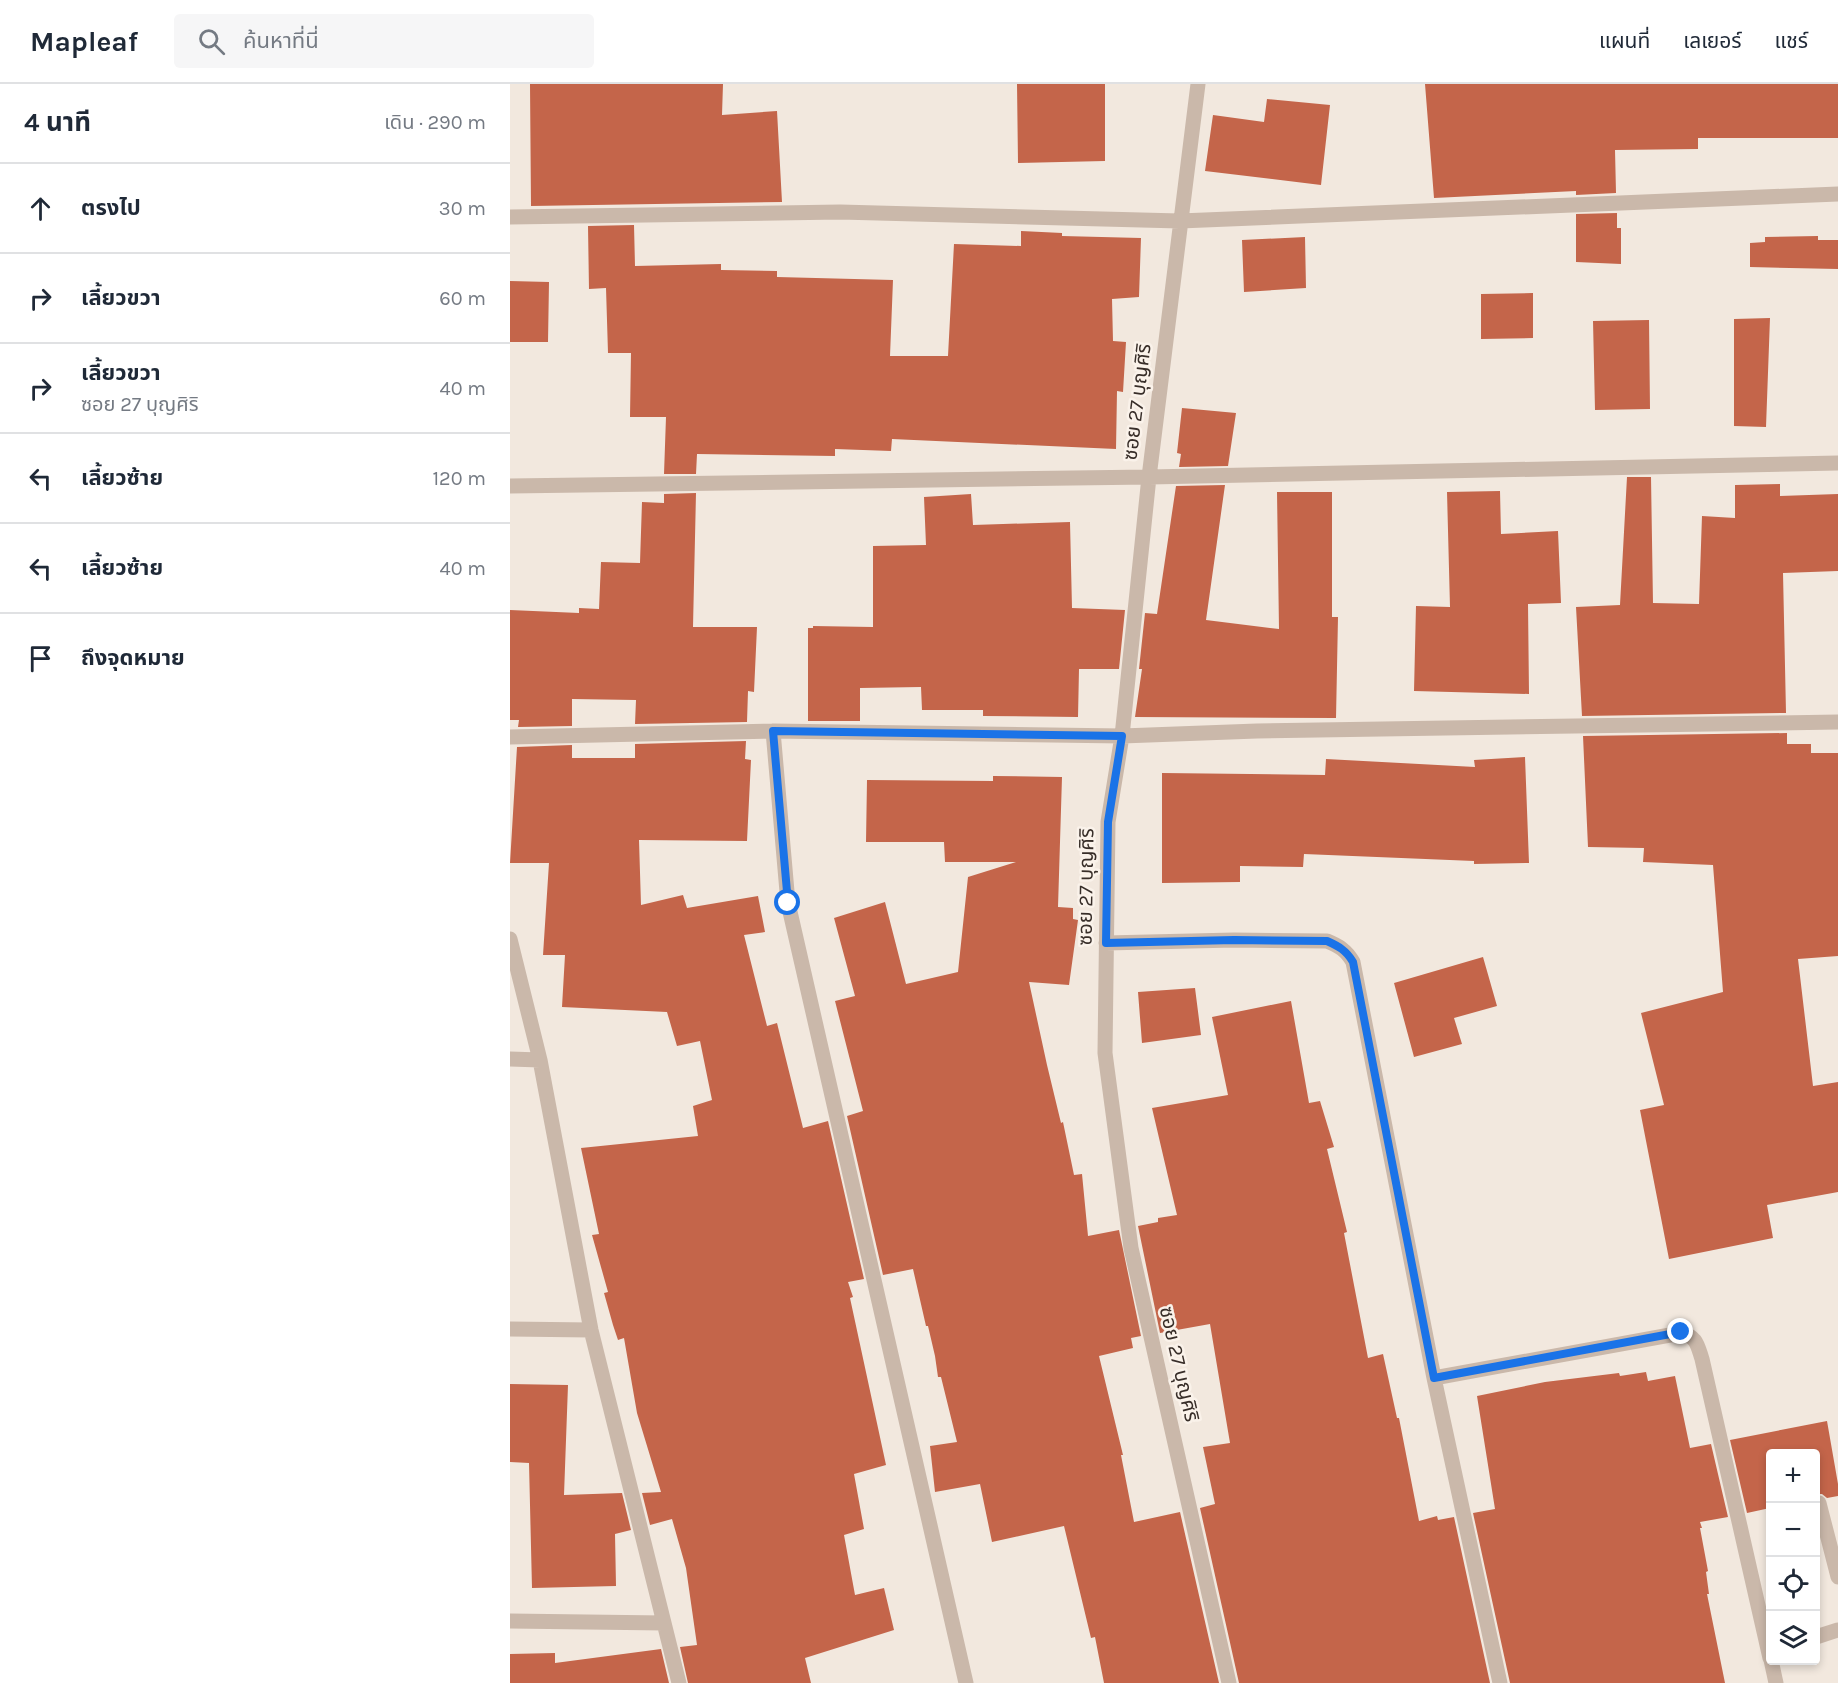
<!DOCTYPE html>
<html lang="th">
<head>
<meta charset="utf-8">
<style>
  :root { --surface:#fff; --page:#f6f6f7; --text:#1f2937; --muted:#747a83; --line:#e0e1e3 }
  body { margin:0; font-family:Karla,"Noto Sans Thai",sans-serif; background:var(--page); color:var(--text) }
  .controls { position:absolute; right:18px; bottom:18px; display:grid; overflow:hidden; border-radius:6px; box-shadow:0 3px 9px #0003 }
  .controls button { width:54px; height:54px; display:grid; place-items:center; padding:0; border:0; border-bottom:2px solid var(--line); background:var(--surface); color:var(--text); font:30px sans-serif }
  .stop { position:absolute; width:18px; height:18px; margin:-14px; border:4px solid #1a73e8; border-radius:50%; background:#fff }
  .stop.end { background:#1a73e8; border-color:#fff; box-shadow:0 2px 6px #0008 }
  .list { margin:0; padding:0; list-style:none }
  h2 { display:flex; justify-content:space-between; align-items:center; height:78px; margin:0; padding:0 24px; font-size:26px }
  h2 small { font-size:20px; font-weight:400; color:var(--muted) }
  .list li { display:grid; grid-template-columns:39px 1fr auto; gap:18px; align-items:center; box-sizing:border-box; height:90px; padding:0 24px; border-top:2px solid var(--line) }
  .list b { display:block; font-size:22px; white-space:nowrap }
  .list p { margin:0; font-size:20px; white-space:nowrap; color:var(--muted) }
  .list em { font-size:20px; font-style:normal; color:var(--muted) }
  .icon { flex:none; width:33px; height:33px; fill:none; stroke:currentColor; stroke-width:2; stroke-linecap:round; stroke-linejoin:round }
  .map { position:relative; flex:none; width:1328px; height:1599px; overflow:hidden }
  header { display:flex; align-items:center; gap:36px; box-sizing:border-box; height:84px; padding:0 30px; background:var(--surface); border-bottom:2px solid var(--line) }
  header strong { font-size:28px }
  nav { display:flex; gap:33px; margin-inline-start:auto; font-size:21px }
  .search { width:420px; height:54px; background:var(--page); display:flex; align-items:center; gap:15px; box-sizing:border-box; padding:0 21px; border-radius:6px; color:var(--muted); font-size:22px }
  main { display:flex }
  aside { flex:1; background:var(--surface) }
  .map>svg:first-child { display:block }
  .building { fill:#c4654a }
  .lines { fill:none; stroke-linecap:round; stroke-linejoin:round }
  .minor { stroke:#cab8aa; stroke-width:15 }
  .route { stroke:#1a73e8; stroke-width:8 }
  .labels { text-anchor:middle; dominant-baseline:central; stroke-width:5; stroke-linejoin:round; paint-order:stroke }
  .street-label { font-size:20px; fill:#382e29; stroke:#faf2ea }
</style>
</head>
<body>
<header>
<strong>Mapleaf</strong>
<div class="search"><svg class="icon" aria-label="search" viewBox="0 0 24 24"><circle cx="10" cy="10" r="6"/><path d="M15 15l6 6"/></svg>ค้นหาที่นี่</div>
<nav><a>แผนที่</a><a>เลเยอร์</a><a>แชร์</a></nav>
</header>
<main>
<aside>
<h2>4 นาที<small>เดิน · 290 m</small></h2>
<ul class="list">
<li><svg class="icon" aria-label="ahead" viewBox="0 0 24 24"><path d="M12 20V5M6 11l6-6 6 6"/></svg><div><b>ตรงไป</b></div><em>30 m</em></li>
<li><svg class="icon" aria-label="right" viewBox="0 0 24 24"><path d="M7 20v-9h11M14 6l5 5-5 5"/></svg><div><b>เลี้ยวขวา</b></div><em>60 m</em></li>
<li><svg class="icon" aria-label="right" viewBox="0 0 24 24"><path d="M7 20v-9h11M14 6l5 5-5 5"/></svg><div><b>เลี้ยวขวา</b><p>ซอย 27 บุญศิริ</p></div><em>40 m</em></li>
<li><svg class="icon" aria-label="left" viewBox="0 0 24 24"><path d="M17 20v-9H6M10 6l-5 5 5 5"/></svg><div><b>เลี้ยวซ้าย</b></div><em>120 m</em></li>
<li><svg class="icon" aria-label="left" viewBox="0 0 24 24"><path d="M17 20v-9H6M10 6l-5 5 5 5"/></svg><div><b>เลี้ยวซ้าย</b></div><em>40 m</em></li>
<li><svg class="icon" aria-label="arrive" viewBox="0 0 24 24"><path d="M6 21V4h12l-3 4 3 4H6"/></svg><div><b>ถึงจุดหมาย</b></div></li>
</ul>
</aside>
<div class="map">
<svg width="1328" height="1599" viewBox="0 0 1328 1599">
  <rect width="100%" height="100%" fill="#f2e8de"/>
  <path class="building" d="M 20,0 L 213,0 L 212,31 L 267,27 L 272,118 L 21,122 Z
    M 507,0 L 595,0 L 595,77 L 508,79 Z
    M 915,0 L 1328,0 L 1328,54 L 1188,54 L 1188,65 L 1105,66 L 1106,109 L 1066,111 L 1066,107 L 924,114 Z
    M 757,15 L 820,21 L 811,101 L 695,87 L 703,31 L 754,38 Z
    M 1107,129 L 1107,144 L 1111,144 L 1111,180 L 1066,178 L 1066,130 Z
    M 124,141 L 125,182 L 211,180 L 211,186 L 267,187 L 267,193 L 383,196 L 380,272 L 438,272 L 444,160 L 511,162 L 511,147 L 552,149 L 552,152 L 631,154 L 629,213 L 602,215 L 603,257 L 616,258 L 613,308 L 607,307 L 606,365 L 382,355 L 381,367 L 325,365 L 325,372 L 187,370 L 186,390 L 154,390 L 156,333 L 120,333 L 121,269 L 98,269 L 96,204 L 79,205 L 78,142 Z
    M 1308,152 L 1308,156 L 1328,156 L 1328,185 L 1240,183 L 1240,159 L 1255,158 L 1255,153 Z
    M 795,153 L 796,204 L 734,208 L 732,156 Z
    M 0,197 L 39,198 L 38,258 L 0,258 Z
    M 1023,209 L 1023,254 L 971,255 L 971,210 Z
    M 1260,234 L 1256,343 L 1224,342 L 1224,235 Z
    M 1139,236 L 1140,325 L 1085,326 L 1083,237 Z
    M 672,324 L 726,329 L 718,382 L 669,383 L 671,370 L 667,369 Z
    M 1117,393 L 1141,393 L 1143,519 L 1189,520 L 1192,432 L 1225,434 L 1225,401 L 1270,400 L 1270,412 L 1328,410 L 1328,487 L 1273,489 L 1276,629 L 1072,632 L 1066,523 L 1110,521 Z
    M 715,401 L 696,536 L 769,545 L 767,408 L 822,408 L 822,533 L 828,533 L 826,634 L 625,633 L 632,585 L 629,585 L 635,529 L 647,530 L 666,402 Z
    M 990,407 L 991,450 L 1048,447 L 1051,519 L 1018,520 L 1019,610 L 904,607 L 906,522 L 940,523 L 937,408 Z
    M 186,409 L 183,543 L 247,543 L 244,608 L 238,607 L 237,638 L 125,640 L 126,616 L 62,615 L 62,642 L 8,643 L 9,636 L 0,636 L 0,526 L 69,529 L 69,524 L 89,525 L 91,478 L 130,479 L 132,418 L 154,419 L 154,410 Z
    M 461,410 L 463,441 L 560,438 L 562,524 L 615,526 L 609,585 L 569,585 L 568,633 L 473,632 L 473,626 L 412,626 L 411,603 L 350,604 L 350,637 L 298,637 L 298,544 L 303,544 L 303,542 L 363,543 L 363,462 L 416,461 L 414,413 Z
    M 1277,649 L 1277,660 L 1301,660 L 1301,669 L 1328,669 L 1328,872 L 1288,875 L 1303,1002 L 1328,998 L 1328,1108 L 1257,1121 L 1263,1154 L 1159,1175 L 1130,1026 L 1154,1021 L 1131,929 L 1213,908 L 1203,781 L 1133,778 L 1134,764 L 1078,763 L 1073,652 Z
    M 236,657 L 235,675 L 241,676 L 237,757 L 129,756 L 131,821 L 173,811 L 177,824 L 248,812 L 255,848 L 234,851 L 257,942 L 267,939 L 293,1044 L 318,1037 L 354,1195 L 338,1198 L 343,1213 L 340,1214 L 376,1381 L 344,1390 L 354,1445 L 334,1451 L 345,1511 L 374,1504 L 384,1546 L 295,1574 L 301,1599 L 178,1599 L 170,1563 L 187,1561 L 176,1484 L 162,1435 L 140,1441 L 132,1409 L 151,1408 L 127,1329 L 114,1254 L 108,1256 L 103,1241 L 94,1209 L 98,1208 L 82,1151 L 89,1150 L 71,1064 L 188,1052 L 183,1022 L 202,1016 L 190,957 L 167,962 L 157,928 L 52,923 L 55,871 L 33,871 L 39,779 L 0,779 L 7,663 L 62,661 L 62,674 L 125,674 L 125,660 Z
    M 1015,673 L 1019,779 L 964,780 L 964,777 L 794,770 L 793,783 L 730,782 L 730,798 L 652,799 L 652,689 L 815,691 L 816,675 L 965,683 L 964,676 Z
    M 483,692 L 552,693 L 548,823 L 563,824 L 563,835 L 568,836 L 559,901 L 519,898 L 537,981 L 551,1039 L 553,1038 L 564,1091 L 572,1090 L 578,1152 L 609,1146 L 631,1252 L 621,1254 L 623,1264 L 589,1272 L 613,1371 L 611,1371 L 624,1438 L 670,1428 L 709,1599 L 594,1599 L 585,1553 L 581,1554 L 554,1442 L 482,1458 L 470,1400 L 425,1408 L 420,1362 L 447,1358 L 431,1293 L 428,1293 L 425,1272 L 418,1242 L 416,1242 L 403,1185 L 373,1191 L 337,1032 L 353,1027 L 325,917 L 345,912 L 324,834 L 375,818 L 396,900 L 448,888 L 458,793 L 506,778 L 435,778 L 434,758 L 356,758 L 357,696 L 483,697 Z
    M 973,873 L 987,922 L 944,934 L 952,960 L 904,973 L 884,899 Z
    M 685,904 L 691,951 L 632,959 L 628,908 Z
    M 781,917 L 799,1019 L 810,1017 L 824,1063 L 817,1065 L 837,1148 L 834,1149 L 858,1274 L 873,1270 L 887,1334 L 889,1334 L 909,1437 L 927,1432 L 928,1436 L 944,1433 L 980,1599 L 729,1599 L 690,1424 L 705,1420 L 693,1363 L 720,1359 L 700,1240 L 650,1249 L 628,1142 L 648,1138 L 648,1134 L 667,1131 L 642,1024 L 718,1011 L 702,933 Z
    M 1136,1288 L 1138,1297 L 1165,1292 L 1180,1364 L 1201,1360 L 1218,1433 L 1190,1438 L 1192,1444 L 1190,1444 L 1198,1487 L 1196,1488 L 1199,1510 L 1197,1510 L 1215,1599 L 1000,1599 L 963,1429 L 985,1425 L 967,1312 L 1035,1298 L 1109,1289 L 1110,1292 Z
    M 0,1300 L 58,1301 L 54,1411 L 112,1409 L 121,1446 L 105,1450 L 106,1502 L 22,1504 L 19,1379 L 0,1378 Z
    M 1317,1337 L 1328,1400 L 1328,1412 L 1317,1414 L 1312,1410 L 1305,1410 L 1305,1370 L 1260,1370 L 1260,1424 L 1237,1429 L 1220,1356 Z
    M 151,1565 L 159,1599 L 0,1599 L 0,1570 L 45,1569 L 45,1579 Z"/>
  <g class="lines">
    <path class="minor" d="M 688,0 L 639,393 L 612,652 L 598,738 L 595,969 L 621,1164 L 719,1599
      M 0,133 L 330,128 L 670,137 L 1328,110
      M 0,402 L 639,393 L 1328,379
      M 263,647 L 278,819 L 456,1599
      M 0,653 L 263,647 L 612,652 L 747,647 L 1328,638
      M 0,855 L 30,976 L 81,1246 L 169,1599
      M 596,859 L 724,856 L 817,857 C 829,862 836,866 843,878 L 924,1294 L 990,1599
      M 0,975 L 30,976
      M 0,1245 L 81,1246
      M 924,1294 L 1171,1249 C 1187,1253 1187,1260 1192,1275 L 1260,1574
      M 1309,1419 L 1328,1493
      M 0,1537 L 154,1539
      M 1306,1553 L 1328,1546
      M 1261,1576 L 1266,1599"/>
  </g>
  <g class="lines">
    <path class="route" d="M 278,819 L 263,647 L 612,652 L 598,738 L 596,859 L 724,856 L 817,857 C 828,862 836,866 843,878 L 924,1294 L 1171,1248"/>
  </g>
  <g class="labels">
    <g class="street-label">
      <text transform="translate(627 318) rotate(-83)">ซอย 27 บุญศิริ</text>
      <text transform="translate(576 803) rotate(-89)">ซอย 27 บุญศิริ</text>
      <text transform="translate(669 1280) rotate(77)">ซอย 27 บุญศิริ</text>
    </g>
  </g>
</svg>
<div class="controls">
<button>+</button>
<button>−</button>
<button><svg class="icon" aria-label="locate" viewBox="0 0 24 24"><circle cx="12" cy="12" r="6"/><path d="M12 2v4M12 18v4M2 12h4M18 12h4"/></svg></button>
<button><svg class="icon" aria-label="layers" viewBox="0 0 24 24"><path d="M12 4l9 5-9 5-9-5zM3 14l9 5 9-5"/></svg></button>
</div>
<div class="stop" style="left:278px;top:819px"></div>
<div class="stop end" style="left:1171px;top:1248px"></div>
</div>
</main>
</body>
</html>
